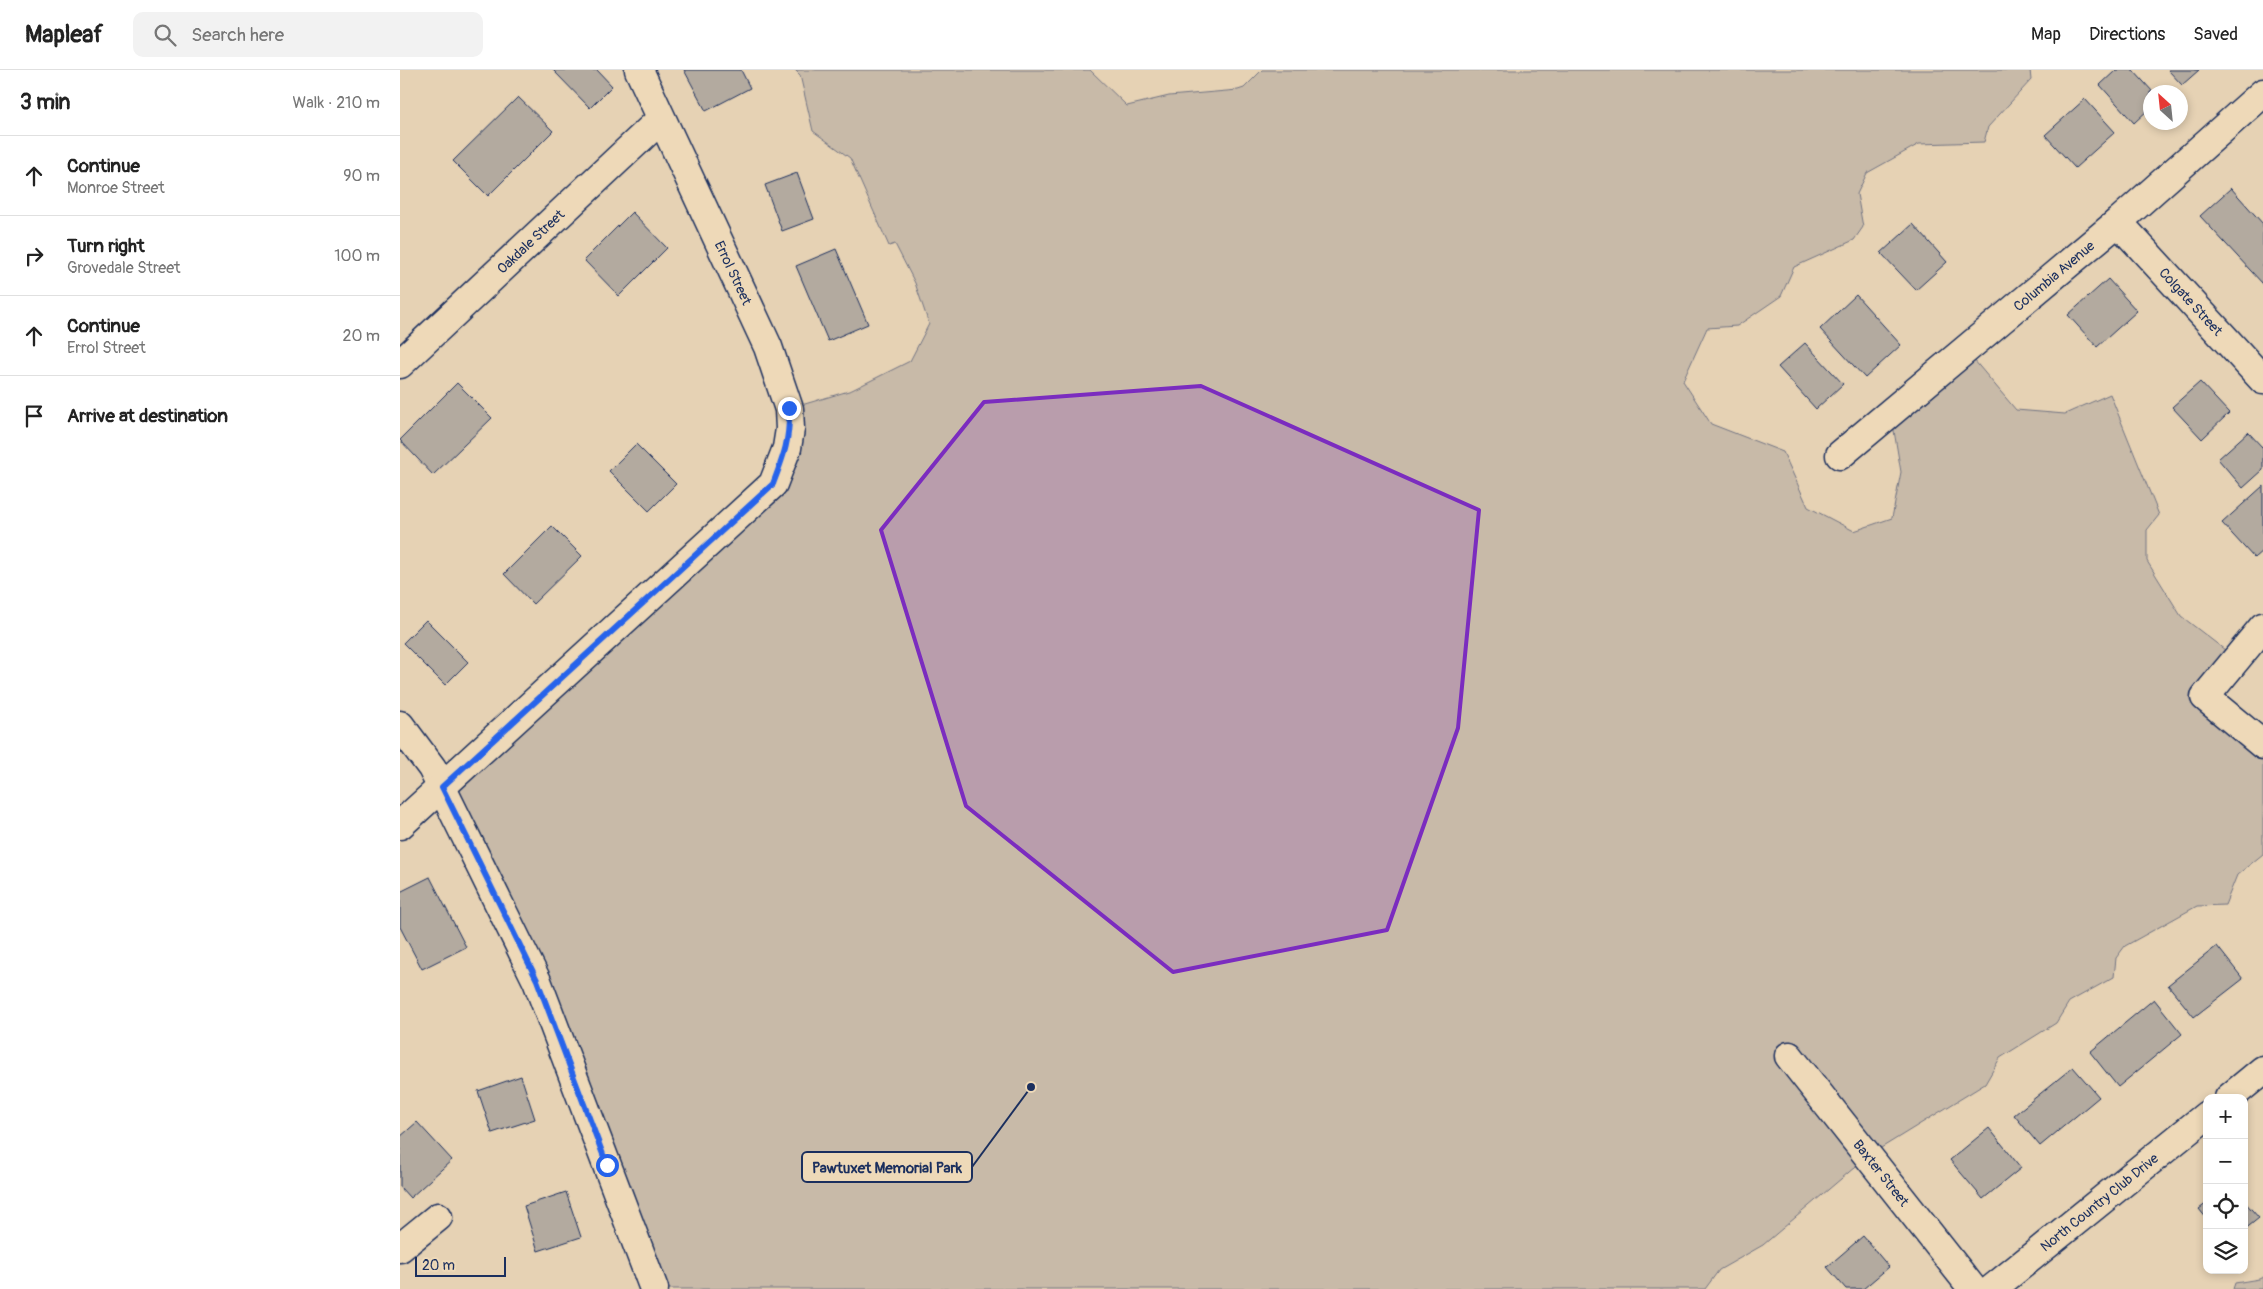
<!DOCTYPE html>
<html lang="en">
<head>
<meta charset="utf-8">
<style>
  :root { --surface:#fff; --page:#f2f2f2; --text:#222; --muted:#767676; --line:#e0e0e0 }
  body { margin:0; font-family:Pangolin,sans-serif; background:var(--page); color:var(--text) }
  .controls { position:absolute; right:15px; bottom:15px; display:grid; overflow:hidden; border-radius:10px; box-shadow:0 2px 8px #0003 }
  .controls button { width:45px; height:45px; display:grid; place-items:center; padding:0; border:0; border-bottom:1px solid var(--line); background:var(--surface); color:var(--text); font:25px sans-serif }
  .compass { position:absolute; left:1743px; top:15px; width:45px; height:45px; border-radius:50%; background:var(--surface); box-shadow:0 2px 8px #0003; rotate:333deg }
  .scale { position:absolute; left:15px; bottom:12px; width:91px; box-sizing:border-box; padding-left:5px; border:2px solid #1b2f5e; border-top:0; font-size:14px; line-height:18px; white-space:nowrap; color:#1b2f5e; -webkit-text-stroke:4px #eed9b8; paint-order:stroke }
  .stop { position:absolute; width:15px; height:15px; margin:-11px; border:4px solid #2563eb; border-radius:50%; background:#fff }
  .stop.end { background:#2563eb; border-color:#fff; box-shadow:0 1px 5px #0008 }
  .list { margin:0; padding:0; list-style:none }
  h2 { display:flex; justify-content:space-between; align-items:center; height:65px; margin:0; padding:0 20px; font-size:21px }
  h2 small { font-size:16px; font-weight:400; color:var(--muted) }
  .list li { display:grid; grid-template-columns:32px 1fr auto; gap:15px; align-items:center; box-sizing:border-box; height:80px; padding:0 20px; border-top:1px solid var(--line) }
  .list b { display:block; font-size:19px; white-space:nowrap }
  .list p { margin:0; font-size:16px; white-space:nowrap; color:var(--muted) }
  .list em { font-size:16px; font-style:normal; color:var(--muted) }
  .icon { flex:none; width:28px; height:28px; fill:none; stroke:currentColor; stroke-width:2; stroke-linecap:round; stroke-linejoin:round }
  .map { position:relative; flex:none; width:1863px; height:1219px; overflow:hidden }
  header { display:flex; align-items:center; gap:30px; box-sizing:border-box; height:70px; padding:0 25px; background:var(--surface); border-bottom:1px solid var(--line) }
  header strong { font-size:24px }
  nav { display:flex; gap:28px; margin-inline-start:auto; font-size:18px }
  .search { width:350px; height:45px; background:var(--page); display:flex; align-items:center; gap:12px; box-sizing:border-box; padding:0 18px; border-radius:10px; color:var(--muted); font-size:19px }
  main { display:flex }
  aside { flex:1; background:var(--surface) }
  .map>svg:first-child { display:block }
  .green { fill:#c8baa8; stroke:#727483 }
  .building { fill:#b3aa9f; stroke:#1b2f5e }
  .lines { fill:none; stroke-linecap:round; stroke-linejoin:round }
  .minor-casing { stroke:#1b2f5e; stroke-width:31 }
  .minor { stroke:#eed9b8; stroke-width:28 }
  .route { stroke:#2563eb; stroke-width:6 }
  .marked { fill:#7b2cbf; fill-opacity:0.2; stroke:#7b2cbf; stroke-width:4; stroke-linejoin:round }
  .labels { text-anchor:middle; dominant-baseline:central; stroke-width:5; stroke-linejoin:round; paint-order:stroke }
  .street-label { font-size:14px; fill:#1b2f5e; stroke:#eed9b8 }
  .leader { fill:none; stroke:#1b2f5e; stroke-width:2 }
  .callout-dot { fill:#1b2f5e; stroke:#eed9b8; stroke-width:2 }
  .callout { fill:#eed9b8; stroke:#1b2f5e; stroke-width:2 }
  .callout-label { font-size:15px; text-anchor:middle; font-weight:bold; fill:#1b2f5e }
</style>
</head>
<body>
<header>
<strong>Mapleaf</strong>
<div class="search"><svg class="icon" aria-label="search" viewBox="0 0 24 24"><circle cx="10" cy="10" r="6"/><path d="M15 15l6 6"/></svg>Search here</div>
<nav><a>Map</a><a>Directions</a><a>Saved</a></nav>
</header>
<main>
<aside>
<h2>3 min<small>Walk · 210 m</small></h2>
<ul class="list">
<li><svg class="icon" aria-label="ahead" viewBox="0 0 24 24"><path d="M12 20V5M6 11l6-6 6 6"/></svg><div><b>Continue</b><p>Monroe Street</p></div><em>90 m</em></li>
<li><svg class="icon" aria-label="right" viewBox="0 0 24 24"><path d="M7 20v-9h11M14 6l5 5-5 5"/></svg><div><b>Turn right</b><p>Grovedale Street</p></div><em>100 m</em></li>
<li><svg class="icon" aria-label="ahead" viewBox="0 0 24 24"><path d="M12 20V5M6 11l6-6 6 6"/></svg><div><b>Continue</b><p>Errol Street</p></div><em>20 m</em></li>
<li><svg class="icon" aria-label="arrive" viewBox="0 0 24 24"><path d="M6 21V4h12l-3 4 3 4H6"/></svg><div><b>Arrive at destination</b></div></li>
</ul>
</aside>
<div class="map">
<svg width="1863" height="1219" viewBox="0 0 1863 1219">
  <rect width="100%" height="100%" fill="#e6d2b4"/>
  <filter id="ink" filterUnits="userSpaceOnUse"><feTurbulence type="fractalNoise" baseFrequency=".02" numOctaves="2"/><feDisplacementMap in="SourceGraphic" scale="10" xChannelSelector="R" yChannelSelector="G"/><feConvolveMatrix kernelMatrix="1 2 1 2 8 2 1 2 1" color-interpolation-filters="sRGB"/></filter>
  <g filter="url(#ink)">
    <path class="green" d="M 395,0 L 690,0 L 727,36 L 769,26 L 838,20 L 844,18 L 862,0 L 1630,0 L 1631,10 L 1588,57 L 1584,72 L 1519,74 L 1467,103 L 1457,124 L 1463,157 L 1454,170 L 1394,197 L 1381,226 L 1337,256 L 1307,258 L 1283,311 L 1311,354 L 1383,382 L 1408,437 L 1454,461 L 1492,448 L 1501,402 L 1491,343 L 1569,284 L 1616,340 L 1665,344 L 1710,324 L 1759,445 L 1747,460 L 1747,491 L 1781,546 L 1834,587 L 1810,621 L 1863,673 L 1863,784 L 1837,805 L 1825,835 L 1797,836 L 1725,876 L 1716,888 L 1714,907 L 1669,932 L 1656,953 L 1600,988 L 1585,1014 L 1468,1086 L 1363,1175 L 1319,1200 L 1305,1219 L 255,1219 L 42,713 L 366,424 L 388,339 L 452,320 L 510,291 L 529,254 L 515,213 L 495,174 L 489,176 L 450,88 L 413,61 L 400,5 Z
      M 1863,1207 L 1863,1219 L 1833,1219 L 1835,1213 L 1859,1209 Z"/>
    <path class="building" d="M 153,0 L 197,0 L 212,16 L 190,38 Z
      M 284,0 L 341,0 L 350,18 L 306,41 Z
      M 1716,0 L 1733,0 L 1753,22 L 1750,22 L 1750,38 L 1734,53 L 1700,15 Z
      M 1768,0 L 1799,0 L 1782,15 Z
      M 118,27 L 153,61 L 88,126 L 53,91 Z
      M 1685,29 L 1715,62 L 1675,98 L 1645,65 Z
      M 397,103 L 414,149 L 382,161 L 365,115 Z
      M 1831,118 L 1863,154 L 1863,214 L 1800,146 Z
      M 232,142 L 267,178 L 219,226 L 184,190 Z
      M 1513,154 L 1547,192 L 1516,220 L 1481,183 Z
      M 436,179 L 468,254 L 428,271 L 396,196 Z
      M 1708,209 L 1737,241 L 1697,277 L 1668,245 Z
      M 1456,225 L 1501,275 L 1465,308 L 1420,259 Z
      M 1405,273 L 1443,314 L 1416,339 L 1378,297 Z
      M 1800,312 L 1829,343 L 1802,369 L 1772,337 Z
      M 57,313 L 92,348 L 33,405 L 0,370 Z
      M 1848,362 L 1863,378 L 1863,400 L 1843,418 L 1818,389 Z
      M 236,374 L 276,414 L 249,441 L 209,401 Z
      M 1863,416 L 1863,480 L 1854,488 L 1822,453 Z
      M 152,456 L 182,486 L 133,534 L 104,504 Z
      M 26,550 L 68,592 L 45,615 L 3,573 Z
      M 30,807 L 66,877 L 22,899 L 0,857 L 0,822 Z
      M 1817,876 L 1843,909 L 1794,947 L 1768,915 Z
      M 1754,929 L 1782,964 L 1718,1017 L 1690,982 Z
      M 1673,997 L 1699,1027 L 1640,1076 L 1614,1045 Z
      M 121,1006 L 135,1049 L 92,1063 L 78,1021 Z
      M 17,1052 L 52,1090 L 10,1128 L 0,1117 L 0,1067 Z
      M 1589,1058 L 1621,1098 L 1583,1129 L 1550,1090 Z
      M 166,1122 L 181,1167 L 138,1181 L 124,1136 Z
      M 1844,1131 L 1859,1148 L 1844,1160 Z
      M 1807,1133 L 1807,1149 L 1799,1139 Z
      M 1463,1166 L 1489,1197 L 1463,1219 L 1446,1219 L 1427,1197 Z"/>
    <g class="lines">
      <g class="minor-casing">
        <g id="minor">
          <path id="s1" d="M 1718,152 L 1863,310"/>
          <path id="s2" d="M 0,294 L 261,49"/>
          <path id="s3" d="M 1440,385 L 1718,152 L 1863,23"/>
          <path d="M 1863,557 L 1805,627 L 1863,675"/>
          <path d="M 0,655 L 32,698 L 137,911 L 254,1219"/>
          <path d="M 0,755 L 373,414 L 387,378 L 390,359 L 389,339 L 368,277 L 239,0"/>
          <path id="s4" d="M 1389,986 L 1573,1219"/>
          <path d="M 1829,1028 L 1863,1000"/>
          <path d="M 0,1178 L 38,1147"/>
          <path id="s5" d="M 1592,1219 L 1807,1045"/>
        </g>
      </g>
      <use href="#minor" class="minor"/>
    </g>
  </g>
  <g class="lines" filter="url(#ink)">
    <path class="route" d="M 207,1095 L 137,910 L 42,717 L 373,414 C 384,385 390,370 389,338"/>
  </g>
  <path class="marked" d="M 801,316 L 1079,440 L 1058,658 L 987,860 L 773,902 L 566,736 L 481,460 L 584,332 Z"/>
  <g class="labels">
    <g class="street-label">
      <text stroke="none"><textPath href="#s2" startOffset="179">Oakdale Street</textPath></text>
      <text transform="translate(333 203) rotate(65)">Errol Street</text>
      <text stroke="none"><textPath href="#s3" startOffset="279">Columbia Avenue</textPath></text>
      <text stroke="none"><textPath href="#s1" startOffset="108">Colgate Street</textPath></text>
      <text stroke="none"><textPath href="#s4" startOffset="149">Baxter Street</textPath></text>
      <text stroke="none"><textPath href="#s5" startOffset="138">North Country Club Drive</textPath></text>
    </g>
  </g>
  <path class="leader" d="M631 1017L572 1097"/>
  <circle class="callout-dot" cx="631" cy="1017" r="5"/>
  <rect class="callout" x="402" y="1082" width="170" height="30" rx="5"/>
  <g class="callout-label">
    <text x="487" y="1103">Pawtuxet Memorial Park</text>
  </g>
</svg>
<div class="controls">
<button>+</button>
<button>−</button>
<button><svg class="icon" aria-label="locate" viewBox="0 0 24 24"><circle cx="12" cy="12" r="6"/><path d="M12 2v4M12 18v4M2 12h4M18 12h4"/></svg></button>
<button><svg class="icon" aria-label="layers" viewBox="0 0 24 24"><path d="M12 4l9 5-9 5-9-5zM3 14l9 5 9-5"/></svg></button>
</div>
<svg class="compass" viewBox="-18 -18 36 36"><path d="M0-13l5 13h-10z" fill="#e53935"/><path d="M0 13l5-13h-10z" fill="#767676"/></svg>
<div class="scale">20 m</div>
<div class="stop" style="left:207px;top:1095px"></div>
<div class="stop end" style="left:389px;top:338px"></div>
</div>
</main>
</body>
</html>
